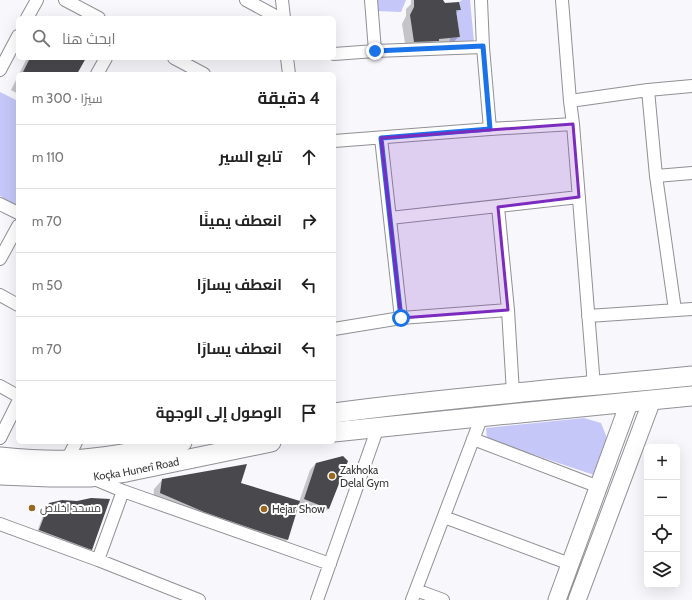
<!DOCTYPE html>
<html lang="ar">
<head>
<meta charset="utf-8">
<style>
  :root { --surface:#fff; --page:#f6f6f6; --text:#222; --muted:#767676; --line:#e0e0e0 }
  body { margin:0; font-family:Cabin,Cairo,sans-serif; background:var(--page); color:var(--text); direction:rtl }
  .controls { position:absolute; right:12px; bottom:12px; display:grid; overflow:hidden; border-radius:6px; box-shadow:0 4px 16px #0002 }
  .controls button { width:36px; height:36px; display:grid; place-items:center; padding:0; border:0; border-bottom:1px solid var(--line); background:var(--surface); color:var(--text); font:20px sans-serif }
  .stop { position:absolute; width:12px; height:12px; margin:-9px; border:3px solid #1a73e8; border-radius:50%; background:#fff }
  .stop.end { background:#1a73e8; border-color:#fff; box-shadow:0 1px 4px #0008 }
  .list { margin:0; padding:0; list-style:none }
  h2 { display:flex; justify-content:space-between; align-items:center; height:52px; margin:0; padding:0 16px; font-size:17px }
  h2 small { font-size:13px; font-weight:400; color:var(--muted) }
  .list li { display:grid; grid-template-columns:26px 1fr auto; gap:12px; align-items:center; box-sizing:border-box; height:64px; padding:0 16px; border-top:1px solid var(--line) }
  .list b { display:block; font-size:15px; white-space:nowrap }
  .list em { font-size:13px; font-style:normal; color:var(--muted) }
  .icon { flex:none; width:22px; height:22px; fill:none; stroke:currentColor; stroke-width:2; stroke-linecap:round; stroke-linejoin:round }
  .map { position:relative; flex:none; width:692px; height:600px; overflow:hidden; direction:ltr }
  .search { position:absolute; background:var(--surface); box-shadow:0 4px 16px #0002; left:16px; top:16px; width:320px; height:44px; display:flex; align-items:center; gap:10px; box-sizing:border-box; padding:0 14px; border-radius:6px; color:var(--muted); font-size:15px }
  .panel { position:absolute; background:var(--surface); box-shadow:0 4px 16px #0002; left:16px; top:72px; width:320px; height:372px; border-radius:6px; direction:rtl }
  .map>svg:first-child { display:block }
  .green { fill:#c5c7f8 }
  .shadow { fill:#0003 }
  .building { fill:#49494d }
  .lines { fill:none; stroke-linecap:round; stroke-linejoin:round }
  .minor-casing { stroke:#909095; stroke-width:14 }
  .secondary-casing { stroke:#909095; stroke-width:19 }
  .primary-casing { stroke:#909095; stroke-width:21 }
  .minor { stroke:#fff; stroke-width:12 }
  .secondary { stroke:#fff; stroke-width:17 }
  .primary { stroke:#fff; stroke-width:19 }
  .route { stroke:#1a73e8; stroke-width:5 }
  .marked { fill:#7b2cbf; fill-opacity:0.2; stroke:#7b2cbf; stroke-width:3; stroke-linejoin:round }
  .poi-dot { fill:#9b691d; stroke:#fff; stroke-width:1.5 }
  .labels { text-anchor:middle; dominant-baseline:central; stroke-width:4; stroke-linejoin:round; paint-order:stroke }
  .street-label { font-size:11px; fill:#38383a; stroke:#fff }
  .poi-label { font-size:11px; fill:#38383a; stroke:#fff; text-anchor:start }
</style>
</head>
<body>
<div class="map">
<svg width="692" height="600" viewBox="0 0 692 600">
  <rect width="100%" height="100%" fill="#f7f7fc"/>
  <path class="green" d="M 376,0 L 406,0 L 401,12 L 376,11 Z
    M 462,0 L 470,0 L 474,42 L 449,44 L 450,38 L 460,37 L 456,10 L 461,10 L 459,2 Z
    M 0,92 L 18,101 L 18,206 L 0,196 Z
    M 584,418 L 601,423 L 609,443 L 594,475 L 487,439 L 486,428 Z"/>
  <path class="shadow" d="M 411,0 L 442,0 L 444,4 L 460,9 L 455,14 L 459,36 L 451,45 L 406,50 L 402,24 L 406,16 L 406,9 L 411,4 Z
    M 27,58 L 84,58 L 76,74 L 19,74 Z
    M 18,76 L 18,94 L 11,90 Z
    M 316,463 L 328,509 L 322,515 L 298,505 L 287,540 L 279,548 L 153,501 L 154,489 L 162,480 L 239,484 L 299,502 L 310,470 Z
    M 77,502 L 91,549 L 87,553 L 36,534 L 46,508 L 50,504 Z"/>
  <path class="building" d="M 414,0 L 443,0 L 445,3 L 459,2 L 461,10 L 456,10 L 460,37 L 439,39 L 439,41 L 414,42 L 410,15 L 414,7 Z
    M 30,58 L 86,58 L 77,74 L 22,74 Z
    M 343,456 L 348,461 L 329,509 L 304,499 L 316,463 Z
    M 247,464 L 241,483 L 300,501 L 288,540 L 268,534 L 204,512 L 160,493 L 162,479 Z
    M 91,498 L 110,499 L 92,550 L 39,530 L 49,503 L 62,500 L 77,501 Z"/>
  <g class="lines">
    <g class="minor-casing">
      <path id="minor" d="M 65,0 L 99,18
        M 246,0 L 279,18
        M 282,0 L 284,18
        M 371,0 L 375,51
        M 481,0 L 483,47 L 490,129
        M 562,0 L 570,101 L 573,124 L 594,386
        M 27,18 L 37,0
        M 334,54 L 375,51 L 483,47
        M 174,58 L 204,74
        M 287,58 L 289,74
        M 0,70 L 18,36
        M 97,74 L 106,58
        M 648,90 L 656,176 L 675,310
        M 570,101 L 648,90 L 692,86
        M 334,141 L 490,129 L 573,124
        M 656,176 L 692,173
        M 0,204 L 18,213
        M 498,207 L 508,310 L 513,393
        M 390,218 L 579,197
        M 0,259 L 18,226
        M 0,295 L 18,305
        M 588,316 L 692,309
        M 401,318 L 508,310
        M 334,329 L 401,318 L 381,138
        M 0,386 L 18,396
        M 0,438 L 18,402
        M 473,439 L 599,487
        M 67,460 L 76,442
        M 92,478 L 123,491 L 330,564
        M 444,517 L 570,564
        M 0,524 L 98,560 L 199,600
        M 98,560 L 123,491
        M 416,590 L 443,600
        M 317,600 L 378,427
        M 412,600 L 482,416"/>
    </g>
    <g class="secondary-casing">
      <path id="secondary" d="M 557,600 L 629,403
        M 577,600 L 652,400"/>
    </g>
    <g class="primary-casing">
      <g id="primary">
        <path d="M 334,413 C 453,397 573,388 692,376"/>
        <path d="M 334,432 C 453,419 573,408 692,396"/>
        <path d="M 0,457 C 22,459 45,461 67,460 C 106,459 144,450 182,442"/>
        <path id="s1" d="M 0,475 L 50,477 L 90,477 L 126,472 L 271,442"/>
      </g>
    </g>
    <use href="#minor" class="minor"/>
    <use href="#secondary" class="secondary"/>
    <use href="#primary" class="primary"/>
  </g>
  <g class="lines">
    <path class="route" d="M 375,51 L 483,46 L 490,129 L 381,138 L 401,318"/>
  </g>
  <path class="marked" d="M 573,124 L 579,197 L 498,207 L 508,310 L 401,318 L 381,138 Z"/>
  <g class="poi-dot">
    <circle cx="332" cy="476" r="4"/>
    <circle cx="32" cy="508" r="4"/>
    <circle cx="264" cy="509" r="4"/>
  </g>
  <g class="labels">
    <g class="street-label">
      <text stroke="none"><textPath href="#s1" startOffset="137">Koçka Hunerî Road</textPath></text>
    </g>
    <g class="poi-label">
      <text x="340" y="470">Zakhoka<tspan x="340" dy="13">Delal Gym</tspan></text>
      <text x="40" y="508">مسحد اخلاص</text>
      <text x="272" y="509">Hejar Show</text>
    </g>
  </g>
</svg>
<div class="controls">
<button>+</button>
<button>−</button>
<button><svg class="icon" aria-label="locate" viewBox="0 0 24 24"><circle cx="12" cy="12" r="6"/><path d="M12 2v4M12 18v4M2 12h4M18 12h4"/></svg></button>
<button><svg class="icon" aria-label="layers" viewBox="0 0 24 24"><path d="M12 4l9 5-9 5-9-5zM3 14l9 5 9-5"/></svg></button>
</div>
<div class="stop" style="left:401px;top:318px"></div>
<div class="stop end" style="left:375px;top:51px"></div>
<div class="search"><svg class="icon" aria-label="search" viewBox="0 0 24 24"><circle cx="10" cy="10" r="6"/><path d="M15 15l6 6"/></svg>ابحث هنا</div>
<section class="panel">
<h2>4 دقيقة<small>سيرًا · 300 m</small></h2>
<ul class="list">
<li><svg class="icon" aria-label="ahead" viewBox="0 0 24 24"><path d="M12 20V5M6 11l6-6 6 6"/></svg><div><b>تابع السير</b></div><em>110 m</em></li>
<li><svg class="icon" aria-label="right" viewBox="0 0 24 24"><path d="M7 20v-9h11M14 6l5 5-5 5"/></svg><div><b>انعطف يمينًا</b></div><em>70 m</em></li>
<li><svg class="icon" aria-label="left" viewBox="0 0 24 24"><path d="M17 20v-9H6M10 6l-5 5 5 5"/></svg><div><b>انعطف يسارًا</b></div><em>50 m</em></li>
<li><svg class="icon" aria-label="left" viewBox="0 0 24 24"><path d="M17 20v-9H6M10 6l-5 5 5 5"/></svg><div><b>انعطف يسارًا</b></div><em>70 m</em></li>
<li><svg class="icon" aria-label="arrive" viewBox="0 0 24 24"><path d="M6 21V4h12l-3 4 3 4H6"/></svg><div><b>الوصول إلى الوجهة</b></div></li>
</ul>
</section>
</div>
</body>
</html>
